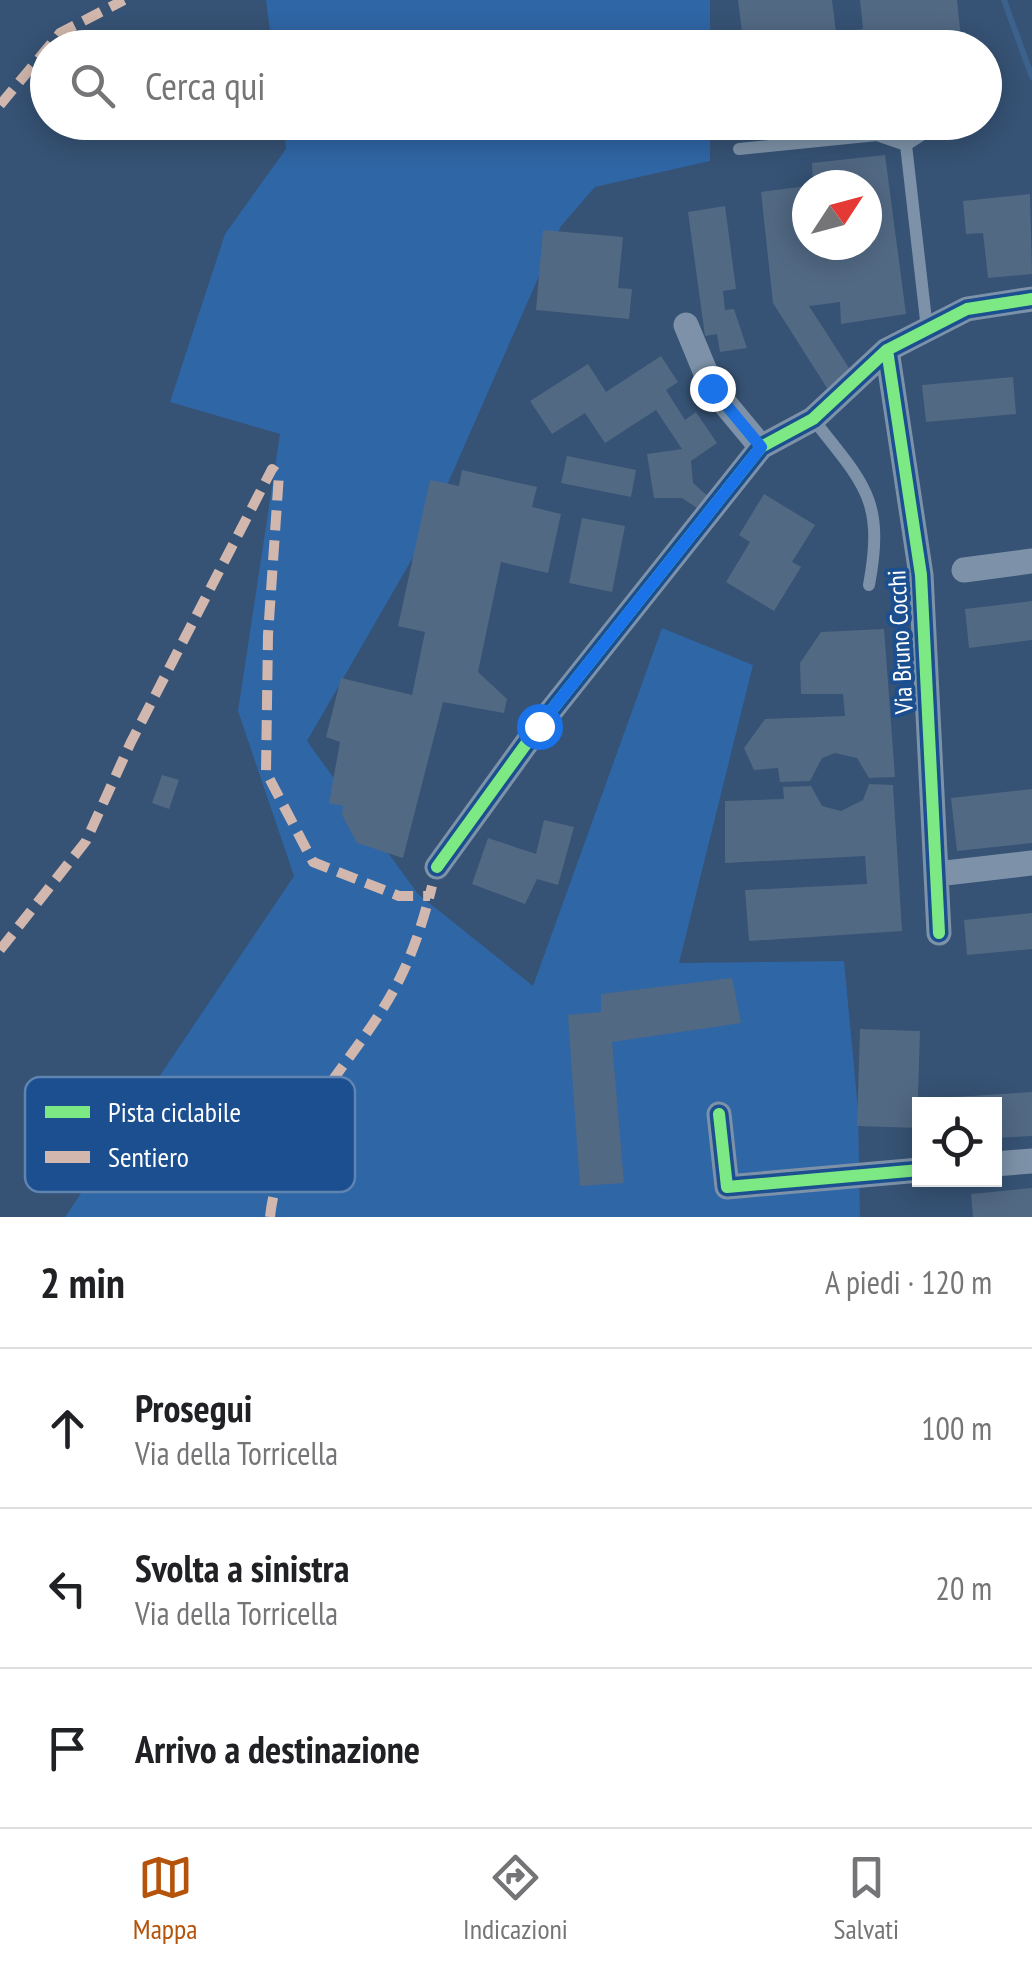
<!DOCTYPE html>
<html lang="it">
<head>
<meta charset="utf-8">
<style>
  :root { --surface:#fff; --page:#f6f6f6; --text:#202124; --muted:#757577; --line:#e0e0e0; --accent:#b45309 }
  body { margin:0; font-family:"PT Sans Narrow",sans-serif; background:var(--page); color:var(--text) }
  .controls { position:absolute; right:30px; bottom:30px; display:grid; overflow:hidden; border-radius:0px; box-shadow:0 5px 25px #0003 }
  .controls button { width:90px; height:90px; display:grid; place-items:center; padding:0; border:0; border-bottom:2px solid var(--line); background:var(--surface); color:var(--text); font:50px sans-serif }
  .compass { position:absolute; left:792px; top:170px; width:90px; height:90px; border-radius:50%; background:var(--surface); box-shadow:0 5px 25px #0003; rotate:54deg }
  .stop { position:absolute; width:30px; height:30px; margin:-22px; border:8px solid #1a73e8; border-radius:50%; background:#fff }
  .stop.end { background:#1a73e8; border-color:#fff; box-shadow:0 2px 10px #0008 }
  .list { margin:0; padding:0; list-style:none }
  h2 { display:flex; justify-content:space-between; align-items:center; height:130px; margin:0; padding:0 40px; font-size:42px }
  h2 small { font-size:32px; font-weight:400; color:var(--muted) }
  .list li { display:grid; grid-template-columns:65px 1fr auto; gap:30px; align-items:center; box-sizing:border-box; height:160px; padding:0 40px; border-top:2px solid var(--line) }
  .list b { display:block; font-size:38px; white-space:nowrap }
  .list p { margin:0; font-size:32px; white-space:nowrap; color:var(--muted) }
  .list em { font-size:32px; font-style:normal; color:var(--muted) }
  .icon { flex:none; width:55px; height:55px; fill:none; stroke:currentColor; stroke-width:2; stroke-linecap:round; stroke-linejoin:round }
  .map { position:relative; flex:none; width:1032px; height:1217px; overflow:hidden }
  .search { position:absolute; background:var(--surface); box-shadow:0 5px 25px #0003; left:30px; right:30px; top:30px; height:110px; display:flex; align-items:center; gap:25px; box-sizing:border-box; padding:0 35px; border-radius:55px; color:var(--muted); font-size:38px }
  .sheet { height:610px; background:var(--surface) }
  nav { display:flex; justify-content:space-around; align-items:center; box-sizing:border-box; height:140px; border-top:2px solid var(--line); background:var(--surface); font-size:28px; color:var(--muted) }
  nav a { display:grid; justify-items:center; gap:5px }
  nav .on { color:var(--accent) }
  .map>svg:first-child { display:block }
  .green { fill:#2f66a5 }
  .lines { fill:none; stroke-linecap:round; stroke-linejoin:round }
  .stream { stroke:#3b618d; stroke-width:6 }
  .building { fill:#526984 }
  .service { stroke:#7d92a8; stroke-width:12 }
  .minor { stroke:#7d92a8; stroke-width:25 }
  .quiet { stroke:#d1b7ad; stroke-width:10; stroke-dasharray:20 10; stroke-linecap:butt }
  .cycleway-casing { stroke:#1b4f8f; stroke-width:19 }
  .cycleway { stroke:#7ce984; stroke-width:12 }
  .route { stroke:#1a73e8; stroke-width:12 }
  .labels { text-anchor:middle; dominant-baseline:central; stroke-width:8; stroke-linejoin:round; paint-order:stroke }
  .street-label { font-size:25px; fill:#fff; stroke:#1b4f8f }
  .key { fill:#1b4f8f; stroke:#5f84b1; stroke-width:2.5 }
  .key-label { font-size:28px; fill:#fff }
</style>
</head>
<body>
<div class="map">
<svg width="1032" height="1217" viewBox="0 0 1032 1217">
  <rect width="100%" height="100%" fill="#365274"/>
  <path class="green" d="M 266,0 L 710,0 L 710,47 L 272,47 Z
    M 283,123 L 710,123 L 710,161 L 595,187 L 561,226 L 423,540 L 307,741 L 418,894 L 533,986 L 662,628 L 753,665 L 679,963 L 844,961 L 858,1109 L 860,1217 L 65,1217 L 294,876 L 238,711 L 280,434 L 170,402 L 225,234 L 286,149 Z"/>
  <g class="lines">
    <path class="stream" d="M 1004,0 L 1032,77"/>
  </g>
  <path class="building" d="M 738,0 L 832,0 L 836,32 L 863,29 L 860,0 L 957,0 L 962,48 L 744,48 Z
    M 573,35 L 596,36 L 596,48 L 573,48 Z
    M 753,122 L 821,122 L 822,126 L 754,134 Z
    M 885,155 L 906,314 L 841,324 L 840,302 L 809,306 L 851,371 L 827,388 L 773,303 L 761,192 L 807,186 L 807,245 L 867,245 L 867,185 L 813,185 L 812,163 Z
    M 1030,194 L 1032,274 L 988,278 L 983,233 L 966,234 L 963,201 Z
    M 725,206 L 736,289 L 723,291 L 725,310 L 734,309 L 747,348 L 720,352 L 717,334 L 705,336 L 688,212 Z
    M 543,230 L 623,237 L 618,288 L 632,289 L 629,319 L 536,310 Z
    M 661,356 L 678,382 L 666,390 L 685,420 L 696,412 L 717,443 L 691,461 L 693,483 L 709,497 L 700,510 L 682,498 L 654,498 L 647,454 L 682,449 L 656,410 L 605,443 L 585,413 L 552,434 L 530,401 L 588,364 L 606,392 Z
    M 1013,377 L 1016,414 L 926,422 L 922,385 Z
    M 567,456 L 636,470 L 631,497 L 561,483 Z
    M 462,470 L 537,487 L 532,507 L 561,514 L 548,573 L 501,562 L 478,672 L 507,699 L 504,713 L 443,702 L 403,858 L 357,843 L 342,815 L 343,806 L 329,803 L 340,742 L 326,737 L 341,678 L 412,695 L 425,632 L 398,626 L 430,480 L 459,486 Z
    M 764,494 L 815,525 L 792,562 L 801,567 L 774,611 L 726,582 L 750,542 L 739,535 Z
    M 582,518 L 625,526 L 612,592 L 569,583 Z
    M 1032,601 L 1032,640 L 969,648 L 965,609 Z
    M 884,629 L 895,777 L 869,778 L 857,758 L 835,753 L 822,758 L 810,781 L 780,782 L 778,768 L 754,770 L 744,748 L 765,719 L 845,716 L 843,694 L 801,694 L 800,663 L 821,632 Z
    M 162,775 L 179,780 L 169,809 L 152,803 Z
    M 869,784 L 893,785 L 902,931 L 749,941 L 745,890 L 867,884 L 865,856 L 725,863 L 725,801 L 784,799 L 783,787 L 811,786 L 822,806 L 841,811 L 863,800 Z
    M 1032,789 L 1032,843 L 957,851 L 951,798 Z
    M 544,820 L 574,827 L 558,885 L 537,879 L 525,904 L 472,884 L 488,838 L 536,854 Z
    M 1032,913 L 1032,949 L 967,955 L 964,920 Z
    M 732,978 L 741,1023 L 612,1042 L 624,1183 L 580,1186 L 568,1015 L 601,1012 L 601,994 Z
    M 860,1029 L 920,1031 L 917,1128 L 857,1126 Z
    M 1032,1092 L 1032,1136 L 994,1138 L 994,1104 L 955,1104 L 955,1097 Z
    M 1032,1188 L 1032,1217 L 973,1217 L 971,1194 Z"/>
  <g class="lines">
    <path class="service" d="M 984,95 L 991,91
      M 906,145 L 942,122
      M 739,149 L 877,135 L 906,145 L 927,329
      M 813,419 C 864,484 885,499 869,585"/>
    <path class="minor" d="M 686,325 L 712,388 L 761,447
      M 887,350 L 921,575 L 939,933
      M 964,570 L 1032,561
      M 437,867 L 539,726 L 761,447 L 813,419 L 887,350 L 967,309 L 1032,299
      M 937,874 L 1032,863
      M 719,1114 L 727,1187 L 920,1170
      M 994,1164 L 1032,1161"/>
    <path class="quiet" d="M 0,105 L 60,33 L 124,0
      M 0,950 L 86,841 L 131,742 L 272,469 L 279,474 L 268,635 L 266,772 L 313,862 L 399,896 L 430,896
      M 270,1217 C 280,1121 363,1057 402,974 C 415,947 425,915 432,886"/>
    <g class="cycleway-casing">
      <path id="cycleway" d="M 887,350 L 921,575 L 939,933
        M 437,867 L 539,726 L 761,447 L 813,419 L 887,350 L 967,309 L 1032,299
        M 719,1114 L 727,1187 L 920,1170"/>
    </g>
    <use href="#cycleway" class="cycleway"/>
  </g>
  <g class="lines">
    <path class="route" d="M 539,726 L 761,447 L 712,388"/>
  </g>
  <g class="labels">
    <g class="street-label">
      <text transform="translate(900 642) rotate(-93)">Via Bruno Cocchi</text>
    </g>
  </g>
  <rect x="25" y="1077" width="330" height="115" rx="15" class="key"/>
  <rect x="45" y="1106" width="45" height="12" fill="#7ce984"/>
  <rect x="45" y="1151" width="45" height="12" fill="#d1b7ad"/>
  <g class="key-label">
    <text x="108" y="1122">Pista ciclabile</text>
    <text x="108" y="1167">Sentiero</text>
  </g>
</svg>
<div class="controls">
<button><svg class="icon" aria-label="locate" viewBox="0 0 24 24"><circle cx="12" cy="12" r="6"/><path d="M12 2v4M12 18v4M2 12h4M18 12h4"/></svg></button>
</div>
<svg class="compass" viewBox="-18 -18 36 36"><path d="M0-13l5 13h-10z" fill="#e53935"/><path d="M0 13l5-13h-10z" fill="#757577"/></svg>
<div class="stop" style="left:539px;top:726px"></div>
<div class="stop end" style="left:712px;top:388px"></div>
<div class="search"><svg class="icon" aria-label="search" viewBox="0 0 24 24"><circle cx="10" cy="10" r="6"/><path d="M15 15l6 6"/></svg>Cerca qui</div>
</div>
<section class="sheet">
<h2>2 min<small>A piedi · 120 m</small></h2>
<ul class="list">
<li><svg class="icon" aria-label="ahead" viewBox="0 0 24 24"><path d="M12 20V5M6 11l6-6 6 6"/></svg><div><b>Prosegui</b><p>Via della Torricella</p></div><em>100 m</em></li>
<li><svg class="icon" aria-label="left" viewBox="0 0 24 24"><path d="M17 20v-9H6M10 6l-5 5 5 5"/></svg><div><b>Svolta a sinistra</b><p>Via della Torricella</p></div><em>20 m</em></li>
<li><svg class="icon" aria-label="arrive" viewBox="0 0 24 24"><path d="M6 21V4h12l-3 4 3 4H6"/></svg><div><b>Arrivo a destinazione</b></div></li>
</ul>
</section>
<nav>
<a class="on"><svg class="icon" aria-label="map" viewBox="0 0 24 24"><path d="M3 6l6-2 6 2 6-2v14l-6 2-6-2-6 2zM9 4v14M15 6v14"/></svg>Mappa</a>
<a><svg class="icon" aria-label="directions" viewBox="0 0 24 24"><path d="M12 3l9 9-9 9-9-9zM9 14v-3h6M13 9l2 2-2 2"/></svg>Indicazioni</a>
<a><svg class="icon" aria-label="saved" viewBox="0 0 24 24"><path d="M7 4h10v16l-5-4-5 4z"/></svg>Salvati</a>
</nav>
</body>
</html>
